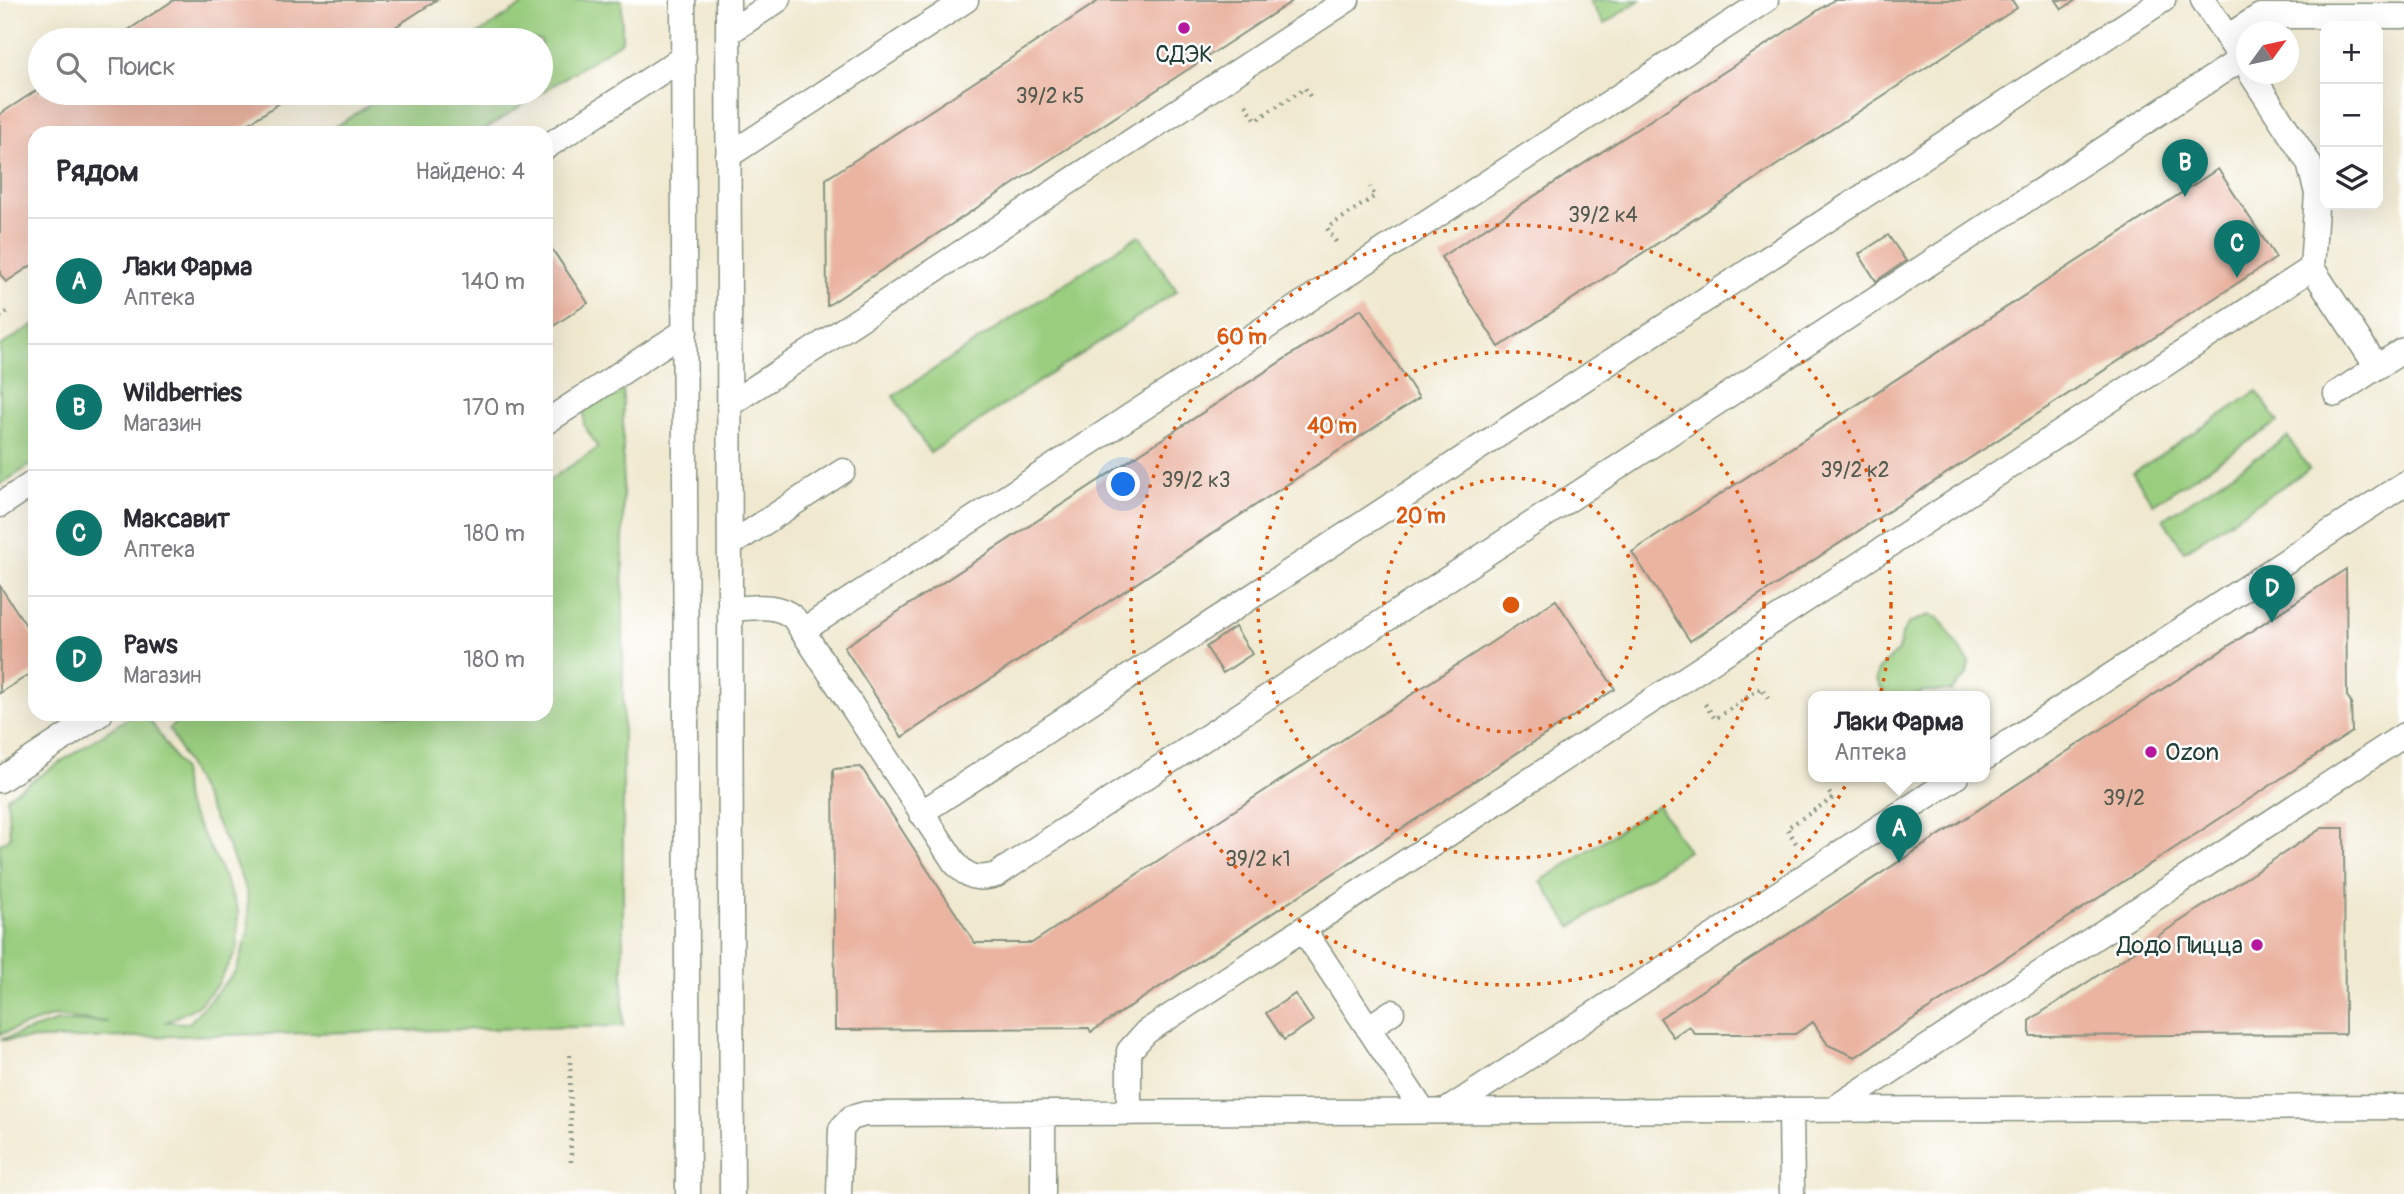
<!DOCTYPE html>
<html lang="ru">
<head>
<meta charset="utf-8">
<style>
  :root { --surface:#fff; --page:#f7f7f7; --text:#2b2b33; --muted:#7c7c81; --line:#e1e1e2; --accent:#0f766e }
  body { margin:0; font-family:Pangolin,sans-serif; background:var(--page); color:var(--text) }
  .controls { position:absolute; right:21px; top:21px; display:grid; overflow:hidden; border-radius:14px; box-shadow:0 7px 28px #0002 }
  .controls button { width:63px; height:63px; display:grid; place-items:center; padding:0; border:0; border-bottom:2px solid var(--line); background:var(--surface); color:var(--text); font:35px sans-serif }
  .compass { position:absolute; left:2236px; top:21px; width:63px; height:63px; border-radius:50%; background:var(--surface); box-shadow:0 7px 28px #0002; rotate:57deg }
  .you { position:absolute; left:1124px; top:485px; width:24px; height:24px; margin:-18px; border:5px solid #fff; border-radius:50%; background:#1a73e8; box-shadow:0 0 0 10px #1a73e833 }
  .badge { display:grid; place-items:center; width:46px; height:46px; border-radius:50%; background:var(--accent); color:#fff; font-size:23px; font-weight:700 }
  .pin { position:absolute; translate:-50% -58px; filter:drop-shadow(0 2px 4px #0008) }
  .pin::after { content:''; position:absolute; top:37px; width:24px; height:21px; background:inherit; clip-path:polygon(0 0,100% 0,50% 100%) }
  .popup { position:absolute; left:1808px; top:691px; width:182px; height:91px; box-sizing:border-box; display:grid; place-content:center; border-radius:14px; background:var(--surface); filter:drop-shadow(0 2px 5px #0005); font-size:23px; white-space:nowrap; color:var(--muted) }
  .popup b { font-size:26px; color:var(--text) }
  .popup::after { content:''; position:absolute; left:50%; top:100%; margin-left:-14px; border:14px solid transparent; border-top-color:var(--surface) }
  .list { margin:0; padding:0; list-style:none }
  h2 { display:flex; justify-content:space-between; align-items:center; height:91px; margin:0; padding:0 28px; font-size:30px }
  h2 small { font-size:23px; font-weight:400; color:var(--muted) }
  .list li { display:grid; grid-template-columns:46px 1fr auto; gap:21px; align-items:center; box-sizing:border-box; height:126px; padding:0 28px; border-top:2px solid var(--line) }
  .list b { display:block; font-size:26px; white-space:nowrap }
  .list p { margin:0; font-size:23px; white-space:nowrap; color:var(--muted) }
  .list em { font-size:23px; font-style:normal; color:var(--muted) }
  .icon { flex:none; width:38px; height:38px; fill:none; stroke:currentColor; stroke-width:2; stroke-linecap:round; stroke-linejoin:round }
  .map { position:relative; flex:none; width:2404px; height:1194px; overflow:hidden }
  .search { position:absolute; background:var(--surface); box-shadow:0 7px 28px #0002; left:28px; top:28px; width:525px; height:77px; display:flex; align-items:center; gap:18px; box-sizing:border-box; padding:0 24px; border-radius:38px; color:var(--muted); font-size:26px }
  .panel { position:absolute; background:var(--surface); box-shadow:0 7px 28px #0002; left:28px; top:126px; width:525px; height:595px; border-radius:21px }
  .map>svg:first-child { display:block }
  .green { fill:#9ace7f; stroke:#5c865a; stroke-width:2 }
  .building { fill:#eab4a1 }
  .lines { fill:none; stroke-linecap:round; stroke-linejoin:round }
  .service-casing { stroke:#889382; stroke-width:27 }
  .path { stroke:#889382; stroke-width:4.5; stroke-dasharray:2 5; stroke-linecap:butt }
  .service { stroke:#fff; stroke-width:24 }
  .ring { fill:none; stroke:#de580e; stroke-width:3.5; stroke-dasharray:3.5 7 }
  .poi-dot { fill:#b5179e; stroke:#fff; stroke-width:2.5 }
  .labels { text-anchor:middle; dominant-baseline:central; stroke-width:5; stroke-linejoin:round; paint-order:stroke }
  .number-label { font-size:21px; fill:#525b4f }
  .poi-label { font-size:24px; fill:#1f3d34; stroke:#fff }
  .centre { fill:#de580e; stroke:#fff; stroke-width:3.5 }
  .ring-label { font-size:21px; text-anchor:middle; font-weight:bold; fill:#de580e; stroke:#fff; stroke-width:5; stroke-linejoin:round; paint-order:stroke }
</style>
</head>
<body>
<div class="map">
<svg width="2404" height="1194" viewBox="0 0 2404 1194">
  <rect width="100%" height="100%" fill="#fff"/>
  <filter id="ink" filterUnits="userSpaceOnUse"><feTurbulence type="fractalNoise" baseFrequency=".0143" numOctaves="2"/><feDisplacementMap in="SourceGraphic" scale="14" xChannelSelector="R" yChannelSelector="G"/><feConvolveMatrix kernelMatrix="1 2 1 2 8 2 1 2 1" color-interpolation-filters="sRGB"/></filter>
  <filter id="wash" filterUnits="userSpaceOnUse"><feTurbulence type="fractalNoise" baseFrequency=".00686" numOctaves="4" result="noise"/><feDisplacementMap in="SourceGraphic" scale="28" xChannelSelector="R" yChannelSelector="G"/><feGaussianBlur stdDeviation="1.57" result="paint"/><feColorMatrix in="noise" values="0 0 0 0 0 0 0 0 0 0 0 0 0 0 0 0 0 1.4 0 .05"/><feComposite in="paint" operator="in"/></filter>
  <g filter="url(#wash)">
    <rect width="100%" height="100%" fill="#f0e9d0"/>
    <path class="green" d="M 530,0 L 622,0 L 622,41 L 479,133 L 326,133 L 388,93 L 541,93 L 541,40 L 469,40 Z
      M 1589,0 L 1640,0 L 1604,24 Z
      M 1139,235 L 1177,291 L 930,453 L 893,396 Z
      M 35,324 L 35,462 L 0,485 L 0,346 Z
      M 623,386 L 623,1026 L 0,1040 L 58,1021 L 108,1022 L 54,1016 L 0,1034 L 0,844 L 10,838 L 7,797 L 134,714 L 146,714 L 182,769 L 185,802 L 217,861 L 238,910 L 237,949 L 218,984 L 198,1006 L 166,1022 L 189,1023 L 236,971 L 249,929 L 247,892 L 228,846 L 169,728 L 190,714 L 546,714 L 546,482 L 598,448 L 584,425 L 584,411 Z
      M 2257,391 L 2278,422 L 2153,504 L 2133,473 Z
      M 2288,437 L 2309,469 L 2184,551 L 2163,519 Z
      M 1929,615 L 1939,618 L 1969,662 L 1967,675 L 1951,691 L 1924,691 L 1909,697 L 1887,697 L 1876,679 L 1878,670 L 1898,651 L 1902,634 L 1909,623 Z
      M 1658,805 L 1688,851 L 1571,927 L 1541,881 Z"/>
    <g id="blocks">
      <path class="building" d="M 174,0 L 437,0 L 375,40 L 113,40 Z
        M 1100,0 L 1294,0 L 827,306 L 826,179 Z
        M 1834,0 L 2012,0 L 2017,8 L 1499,347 L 1441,257 Z
        M 2056,0 L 2076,0 L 2062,9 Z
        M 40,88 L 40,93 L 295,93 L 234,133 L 35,133 L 35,263 L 6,282 L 0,274 L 0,114 Z
        M 2218,169 L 2276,258 L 1690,641 L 1632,552 Z
        M 1888,235 L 1906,261 L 1876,281 L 1859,254 Z
        M 546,240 L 588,303 L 546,331 Z
        M 1361,309 L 1419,398 L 902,737 L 844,647 Z
        M 2346,569 L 2347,696 L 2351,702 L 2352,732 L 1855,1057 L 1828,1045 L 1813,1022 L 1795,1034 L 1695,1034 L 1689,1026 L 1673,1037 L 1660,1018 Z
        M 0,586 L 35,639 L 35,671 L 0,693 Z
        M 1556,600 L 1615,689 L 1091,1032 L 1089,1028 L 835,1030 L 833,769 L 861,767 L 975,943 L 1032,943 Z
        M 1235,627 L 1252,654 L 1223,673 L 1206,647 Z
        M 2322,828 L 2344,828 L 2345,1034 L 2030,1036 L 2030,1020 Z
        M 1295,994 L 1313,1021 L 1284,1040 L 1266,1013 Z"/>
    </g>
  </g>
  <g filter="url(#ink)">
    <use href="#blocks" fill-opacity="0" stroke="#889382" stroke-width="2"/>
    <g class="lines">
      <g class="service-casing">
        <path id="service" d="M 683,0 L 688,1194
          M 728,0 L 732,1194
          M 2203,0 L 2235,49
          M 728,33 L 778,0
          M 2227,37 L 2260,16 L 2404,16
          M 2251,74 L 2309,163 L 2317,193 L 2312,268
          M 546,147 L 684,57
          M 728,156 L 966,0
          M 2336,394 L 2377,367
          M 730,404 L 1347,0
          M 546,422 L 685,331
          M 0,505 L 35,482
          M 730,545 L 843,471
          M 730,609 C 753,608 776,602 794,618 L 955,863 C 968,878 978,880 996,875 L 2241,59
          M 802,631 L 1766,0
          M 1985,758 L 2404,484
          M 0,780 L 100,714
          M 921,813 L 2163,0
          M 1303,929 L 1423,1111
          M 1368,1028 L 1392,1012
          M 1833,1109 L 2404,735
          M 1791,1110 L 1792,1194
          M 1446,1111 L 1956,777
          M 1043,1113 L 1043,1194
          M 1129,1113 L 1129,1051 L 1146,1032 L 2312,268 L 2377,367 L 2404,350
          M 839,1194 L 841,1129 L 851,1118 L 865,1114 L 2404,1107"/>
      </g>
      <path class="path" d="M 1246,105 L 1256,120 L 1305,88 L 1311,98
        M 1336,242 L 1327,228 L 1375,196 L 1370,187
        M 0,317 L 9,311
        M 30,524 L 35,532
        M 1705,704 L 1715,719 L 1761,688 L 1769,700
        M 1796,843 L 1787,828 L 1833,798 L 1827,790
        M 570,1055 L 571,1166"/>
      <use href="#service" class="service"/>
    </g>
  </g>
  <g class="ring">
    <circle cx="1511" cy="605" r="127"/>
    <circle cx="1511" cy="605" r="253"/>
    <circle cx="1511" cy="605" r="380"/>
  </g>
  <g class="poi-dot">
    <circle cx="1184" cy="28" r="7"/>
    <circle cx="2151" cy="752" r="7"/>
    <circle cx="2257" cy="945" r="7"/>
  </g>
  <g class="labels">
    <g class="number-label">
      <text x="1050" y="96">39/2 к5</text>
      <text x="1603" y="215">39/2 к4</text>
      <text x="1855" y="470">39/2 к2</text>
      <text x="1196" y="480">39/2 к3</text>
      <text x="2124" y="798">39/2</text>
      <text x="1258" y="859">39/2 к1</text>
    </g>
    <g class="poi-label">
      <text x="1184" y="54">СДЭК</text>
      <text x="2165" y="752" text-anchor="start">Ozon</text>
      <text x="2243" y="945" text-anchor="end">Додо Пицца</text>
    </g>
  </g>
  <circle cx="1511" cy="605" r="10" class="centre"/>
  <g class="ring-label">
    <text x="1242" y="344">60 m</text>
    <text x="1332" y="433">40 m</text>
    <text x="1421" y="523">20 m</text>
  </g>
</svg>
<div class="controls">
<button>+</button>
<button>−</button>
<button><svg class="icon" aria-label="layers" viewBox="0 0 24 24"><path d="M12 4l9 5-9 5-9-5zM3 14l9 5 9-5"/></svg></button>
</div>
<svg class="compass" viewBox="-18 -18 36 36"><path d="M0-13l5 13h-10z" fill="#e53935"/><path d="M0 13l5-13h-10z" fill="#7c7c81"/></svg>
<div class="you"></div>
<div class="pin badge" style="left:1899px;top:863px">A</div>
<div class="popup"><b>Лаки Фарма</b>Аптека</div>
<div class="pin badge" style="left:2185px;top:197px">B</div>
<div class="pin badge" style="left:2237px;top:278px">C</div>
<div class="pin badge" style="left:2272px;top:623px">D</div>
<div class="search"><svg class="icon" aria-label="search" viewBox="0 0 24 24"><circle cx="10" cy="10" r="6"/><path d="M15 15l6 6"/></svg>Поиск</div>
<section class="panel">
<h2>Рядом<small>Найдено: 4</small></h2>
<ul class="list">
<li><span class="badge">A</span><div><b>Лаки Фарма</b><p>Аптека</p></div><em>140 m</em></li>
<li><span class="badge">B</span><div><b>Wildberries</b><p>Магазин</p></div><em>170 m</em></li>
<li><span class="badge">C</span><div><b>Максавит</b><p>Аптека</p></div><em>180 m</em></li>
<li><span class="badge">D</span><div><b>Paws</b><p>Магазин</p></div><em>180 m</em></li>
</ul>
</section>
</div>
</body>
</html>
